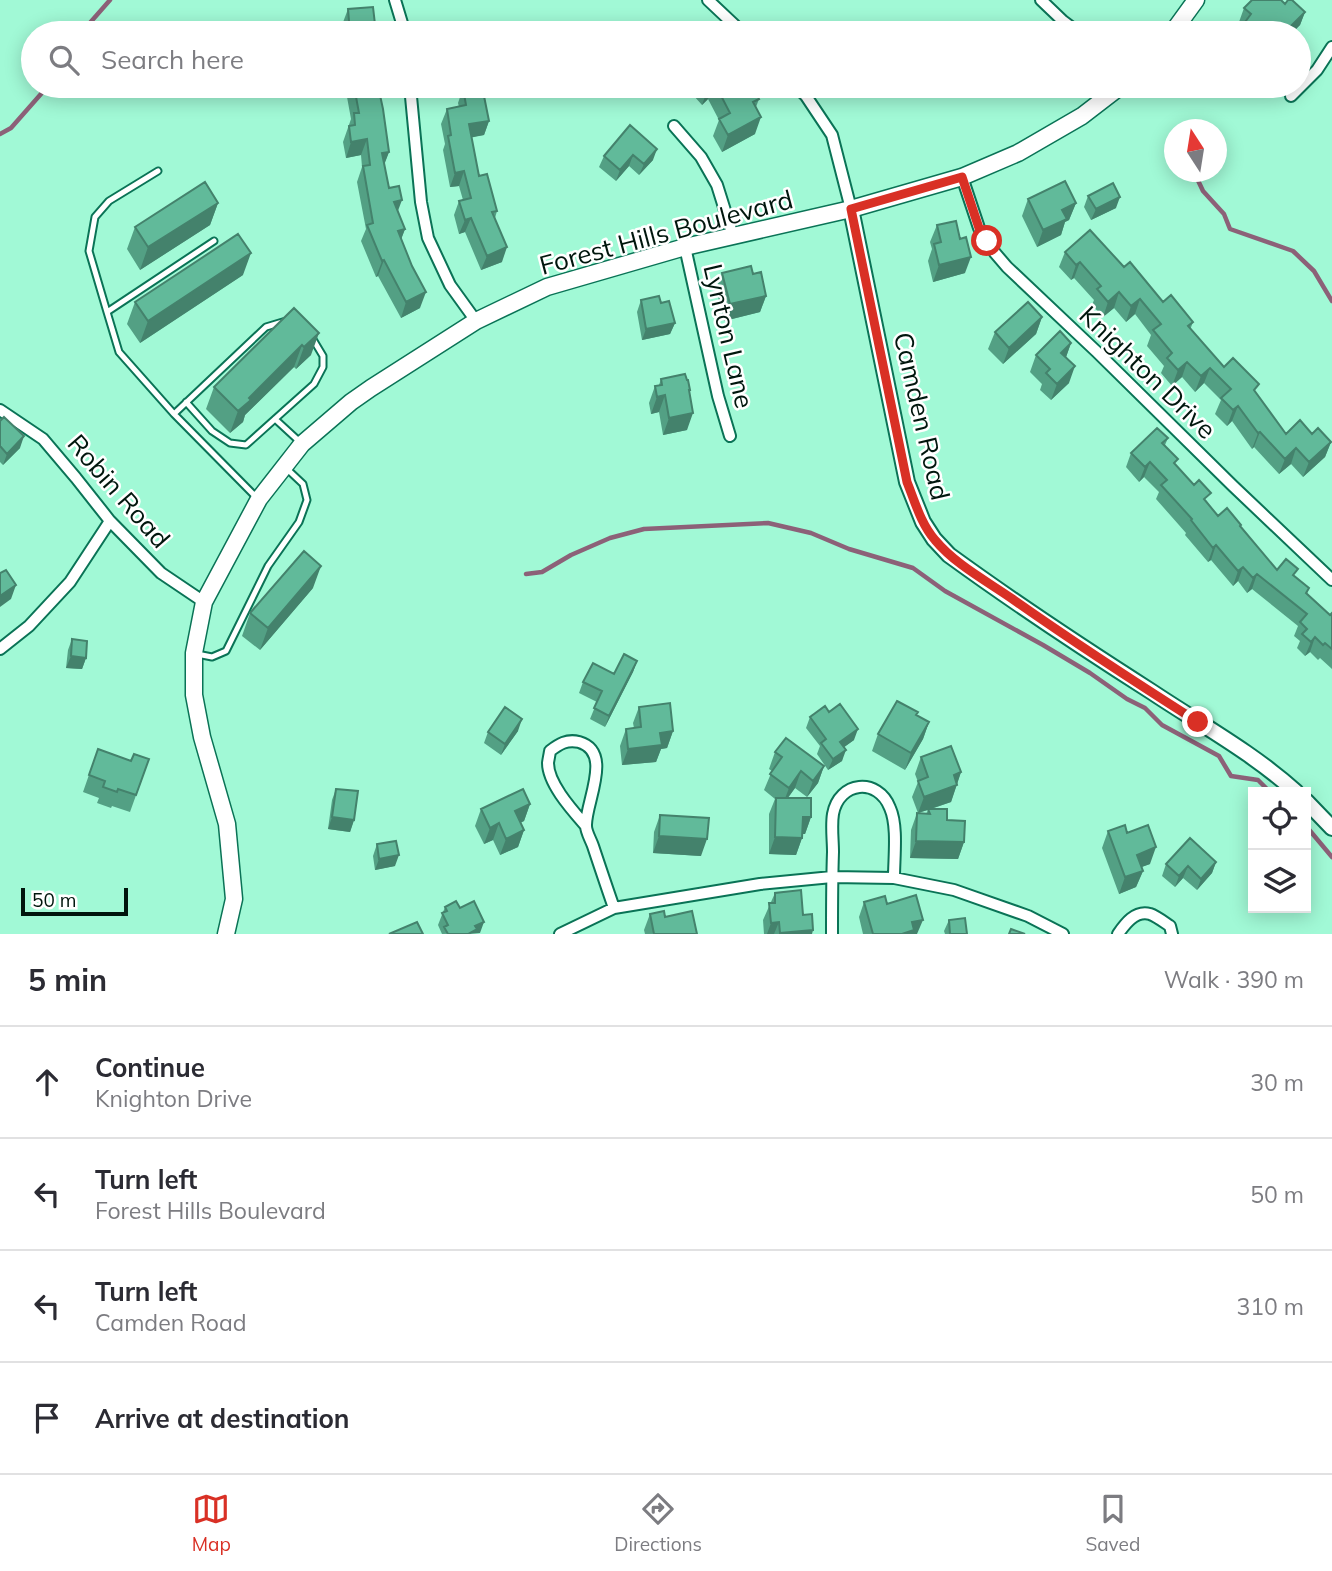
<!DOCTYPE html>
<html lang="en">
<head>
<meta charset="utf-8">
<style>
  :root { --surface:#fff; --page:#f7f7f7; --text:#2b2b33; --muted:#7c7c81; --line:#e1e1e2; --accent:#d93025 }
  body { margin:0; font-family:Mulish,sans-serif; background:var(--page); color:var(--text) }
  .controls { position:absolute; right:21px; bottom:21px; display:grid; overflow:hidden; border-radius:0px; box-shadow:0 4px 18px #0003 }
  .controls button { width:63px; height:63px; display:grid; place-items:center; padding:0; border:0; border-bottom:2px solid var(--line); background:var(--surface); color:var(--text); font:35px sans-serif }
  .compass { position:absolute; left:1164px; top:119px; width:63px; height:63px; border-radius:50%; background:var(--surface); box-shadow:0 4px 18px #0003; rotate:348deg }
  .scale { position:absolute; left:21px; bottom:18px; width:107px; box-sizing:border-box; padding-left:7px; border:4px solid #00160d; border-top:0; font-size:19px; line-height:24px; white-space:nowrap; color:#00160d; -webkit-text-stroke:5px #fff; paint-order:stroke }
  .stop { position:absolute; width:21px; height:21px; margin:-16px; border:5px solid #d93025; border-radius:50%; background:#fff }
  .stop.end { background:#d93025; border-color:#fff; box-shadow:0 2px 7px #0008 }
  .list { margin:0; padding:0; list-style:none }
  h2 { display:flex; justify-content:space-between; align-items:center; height:91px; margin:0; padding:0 28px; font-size:30px }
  h2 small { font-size:23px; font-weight:400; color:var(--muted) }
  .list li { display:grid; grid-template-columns:46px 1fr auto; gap:21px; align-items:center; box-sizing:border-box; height:112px; padding:0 28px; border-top:2px solid var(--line) }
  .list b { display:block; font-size:26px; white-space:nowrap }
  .list p { margin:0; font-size:23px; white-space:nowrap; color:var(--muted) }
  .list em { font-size:23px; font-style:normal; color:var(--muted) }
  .icon { flex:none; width:38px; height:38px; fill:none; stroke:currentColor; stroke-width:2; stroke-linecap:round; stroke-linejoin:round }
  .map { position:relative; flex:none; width:1332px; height:934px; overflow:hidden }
  .search { position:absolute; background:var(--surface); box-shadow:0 4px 18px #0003; left:21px; right:21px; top:21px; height:77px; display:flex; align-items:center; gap:18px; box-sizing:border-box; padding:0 24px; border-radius:38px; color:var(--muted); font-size:26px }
  .sheet { height:539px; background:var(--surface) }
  nav { display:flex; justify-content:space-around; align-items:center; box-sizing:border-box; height:98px; border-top:2px solid var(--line); background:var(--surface); font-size:19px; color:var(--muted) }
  nav a { display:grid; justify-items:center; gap:4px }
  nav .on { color:var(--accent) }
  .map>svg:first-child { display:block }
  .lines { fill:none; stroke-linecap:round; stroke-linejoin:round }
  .stream { stroke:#8c6178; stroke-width:4.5 }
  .service-casing { stroke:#0a7356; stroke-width:9 }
  .minor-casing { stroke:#0a7356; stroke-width:14 }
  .tertiary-casing { stroke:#0a7356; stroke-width:18 }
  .secondary-casing { stroke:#0a7356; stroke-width:19 }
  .service { stroke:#fff; stroke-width:5 }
  .minor { stroke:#fff; stroke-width:10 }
  .tertiary { stroke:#fff; stroke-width:14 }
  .secondary { stroke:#fff; stroke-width:16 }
  .wall { fill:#53a084 }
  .shaded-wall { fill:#44826c }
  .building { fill:#61ba9a; stroke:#44826c; stroke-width:2 }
  .route { stroke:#d93025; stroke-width:9 }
  .labels { text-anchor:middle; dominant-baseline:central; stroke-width:5; stroke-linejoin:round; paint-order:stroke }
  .street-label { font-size:26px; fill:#00160d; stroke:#fff }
</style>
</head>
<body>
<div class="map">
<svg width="1332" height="934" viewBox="0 0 1332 934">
  <rect width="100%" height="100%" fill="#a1f9d6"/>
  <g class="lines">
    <path class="stream" d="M 81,33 L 110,0
      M 0,134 L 11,128 L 48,86
      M 1194,172 L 1203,191 L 1224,214 L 1230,229 L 1293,251 L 1314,271 L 1332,301
      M 526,574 L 542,572 L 571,555 L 610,538 L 644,529 L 768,523 L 811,533 L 849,549 L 913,568 L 945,591 L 1043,645 L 1090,673 L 1127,699 L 1145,708 L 1162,725 L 1219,756 L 1231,776 L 1258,780 L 1270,792
      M 1306,826 L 1332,857"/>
    <g class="service-casing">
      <path id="service" d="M 158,171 L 109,201 L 95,217 L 89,251 L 107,312 L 119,352 L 174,414 L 256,497
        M 107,312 L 214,241
        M 186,402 L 212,431 L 230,443 L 246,445 L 314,384 L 323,367 L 323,356 L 311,336
        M 174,414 L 266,327 L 286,321
        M 275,419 L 300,442
        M 197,654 L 212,657 L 226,651 L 268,566 L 299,522 L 307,500 L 303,484 L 286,468"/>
    </g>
    <g class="minor-casing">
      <path id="minor" d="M 395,0 L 405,33
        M 708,0 L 743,33
        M 1041,0 L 1063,21 L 1079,33
        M 410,86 L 421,202 L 428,238 L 450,285 L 476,321
        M 796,86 L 806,96 L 832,135 L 851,209
        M 1291,96 L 1317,70 L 1332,47
        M 674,126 L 701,157 L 717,185 L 733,236
        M 962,177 L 979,228 L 995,253 L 1007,267 L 1097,352 L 1233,486 L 1332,580
        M 685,247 L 718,396 L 730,436
        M 0,410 L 43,439 L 76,478 L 110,521 L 161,573 L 204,602
        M 0,649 L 29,626 L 70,582 L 110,521
        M 586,826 C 573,811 548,784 548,763 C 548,762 550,752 550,751 C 559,744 567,739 579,742 C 614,752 585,803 586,826 C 586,832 591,840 593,846 C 600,867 607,888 614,908
        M 560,934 L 614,908 L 760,884 L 832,877 L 894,878 L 954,890 L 1028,916 L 1063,934
        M 832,934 C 832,907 832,880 833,852 C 833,840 831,826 833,814 C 839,781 878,777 890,808 C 898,826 894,857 894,878
        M 1118,934 C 1125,924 1135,910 1150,914 C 1156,916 1164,922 1170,926 L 1172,934"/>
    </g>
    <g class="tertiary-casing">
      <path id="tertiary" d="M 851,209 L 907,482 L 923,522 L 934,539 L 949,555 C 1015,603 1083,648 1152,692 C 1200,724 1253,753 1296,792
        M 1306,801 L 1332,828"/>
    </g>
    <g class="secondary-casing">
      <path id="secondary" d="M 1172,33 L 1196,0
        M 226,934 L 234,899 L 227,824 L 202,737 L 194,695 L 194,653 L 204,602 L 259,499 L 302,444 L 351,402 L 371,388 L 476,321 L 547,287 L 685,247 L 851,209 L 962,177 L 1018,153 L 1082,116 L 1121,86"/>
    </g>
    <use href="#service" class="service"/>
    <use href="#minor" class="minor"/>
    <use href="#tertiary" class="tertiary"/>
    <use href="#secondary" class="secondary"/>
  </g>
  <path class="wall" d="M 1285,4 L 1305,12 L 1300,25 L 1292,33 L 1237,33 L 1243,25 L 1239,22 L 1244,8 Z
    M 348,9 L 376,33 L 343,33 L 342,25 Z
    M 345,86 L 378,86 L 389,152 L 384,164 L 389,188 L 405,229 L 401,239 L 420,308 L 401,318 L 378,276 L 376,277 L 361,241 L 366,229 L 357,182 L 362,167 L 361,155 L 346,158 L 343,142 L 351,119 Z
    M 685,86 L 743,86 L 746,92 L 759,99 L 756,107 L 755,134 L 722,152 L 713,136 L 719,120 L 708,99 L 702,105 Z
    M 463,88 L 489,121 L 484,135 L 471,137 L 479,176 L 497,211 L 495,218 L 502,262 L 481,270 L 465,232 L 459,234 L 454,215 L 459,201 L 463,200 L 459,186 L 450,187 L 443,150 L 445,144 L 441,124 L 447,109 L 459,107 L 458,103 Z
    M 630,125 L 653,160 L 639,175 L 629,166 L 616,181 L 599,167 L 604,156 Z
    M 1088,196 L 1116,208 L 1091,220 L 1084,207 Z
    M 1028,199 L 1076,203 L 1069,220 L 1065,222 L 1061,235 L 1037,247 L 1022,216 Z
    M 218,203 L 210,225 L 140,270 L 127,249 L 135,227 Z
    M 937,225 L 965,273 L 933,282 L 928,261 L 932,249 L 930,242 Z
    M 1065,252 L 1124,267 L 1163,302 L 1193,322 L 1190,330 L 1224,367 L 1256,393 L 1286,434 L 1312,434 L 1331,442 L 1325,457 L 1303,477 L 1291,464 L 1279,474 L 1254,447 L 1252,449 L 1232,421 L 1227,426 L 1215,414 L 1221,400 L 1204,383 L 1195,392 L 1182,377 L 1172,386 L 1161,373 L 1164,366 L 1147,346 L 1151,335 L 1135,314 L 1126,322 L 1114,308 L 1103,317 L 1092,305 L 1094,300 L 1074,278 L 1071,280 L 1059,267 Z
    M 722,273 L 753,274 L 766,296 L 760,312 L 724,321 L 716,289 Z
    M 243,275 L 140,343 L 127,324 L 135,302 Z
    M 641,300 L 661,303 L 675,323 L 670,334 L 642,340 L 637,312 Z
    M 294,308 L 311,355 L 296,369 L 294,367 L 245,415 L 243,422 L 230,433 L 206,409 L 214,387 Z
    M 1042,317 L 1036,334 L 1003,364 L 988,349 L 995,332 Z
    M 1071,343 L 1066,357 L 1069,383 L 1051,400 L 1040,390 L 1042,384 L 1030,372 L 1036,355 Z
    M 661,379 L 687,380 L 690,390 L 687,430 L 663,435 L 659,412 L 651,414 L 649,403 L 655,386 L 659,385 Z
    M 0,421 L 20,448 L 3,465 L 0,462 Z
    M 1168,438 L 1165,445 L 1176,465 L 1218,516 L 1241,525 L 1240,527 L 1277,570 L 1295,577 L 1309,588 L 1307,594 L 1330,615 L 1332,613 L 1332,669 L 1320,658 L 1318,660 L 1310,652 L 1305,656 L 1297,648 L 1300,641 L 1294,636 L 1298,626 L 1252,589 L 1247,593 L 1238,581 L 1233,586 L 1211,560 L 1208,562 L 1185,535 L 1186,533 L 1156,499 L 1159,492 L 1144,477 L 1139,482 L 1126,467 L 1131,453 Z
    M 313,588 L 260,650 L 242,636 L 250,613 Z
    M 72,639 L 86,658 L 82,669 L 66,668 L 68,650 Z
    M 637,661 L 633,672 L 605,727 L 590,719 L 597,702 L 579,693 L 583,682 L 614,674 Z
    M 639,707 L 673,731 L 667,748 L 661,749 L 656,762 L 622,765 L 620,746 L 626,729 L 634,728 L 633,723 Z
    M 829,712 L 854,740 L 844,747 L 842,761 L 828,770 L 817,754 L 820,746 L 806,728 L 810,717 Z
    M 917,715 L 929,722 L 923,739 L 905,770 L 872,751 L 878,734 Z
    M 518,731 L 501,755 L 484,743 L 488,732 Z
    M 98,749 L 131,761 L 149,759 L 130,812 L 112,806 L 111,808 L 97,803 L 99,798 L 83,792 Z
    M 775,752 L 824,766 L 818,783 L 807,797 L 795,788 L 788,798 L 811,817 L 805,834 L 802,834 L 802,838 L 796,855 L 769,854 L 769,814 L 775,799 L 764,790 L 772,771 L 769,769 Z
    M 921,757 L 961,772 L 951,802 L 931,809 L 947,820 L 964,842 L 958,859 L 910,858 L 911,830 L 917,813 L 926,814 L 928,810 L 918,813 L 912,797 L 918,782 L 915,774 Z
    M 336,789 L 354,820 L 350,832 L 328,829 L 332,800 Z
    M 530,804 L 524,821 L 520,823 L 524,830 L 518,847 L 500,855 L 493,840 L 484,844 L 475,826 L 481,809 Z
    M 660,815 L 701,856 L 653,853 L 654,832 Z
    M 1108,831 L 1150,864 L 1141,867 L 1143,871 L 1136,887 L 1119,894 L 1102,848 Z
    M 377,844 L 395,866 L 375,870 L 373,856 Z
    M 1216,862 L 1212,873 L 1197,890 L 1183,878 L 1175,887 L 1162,876 L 1166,864 Z
    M 775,893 L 803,915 L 812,934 L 764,934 L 763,920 Z
    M 864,902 L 887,904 L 917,934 L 863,934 L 859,917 Z
    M 445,907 L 460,908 L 480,933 L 442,934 L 438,925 Z
    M 650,914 L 665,917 L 697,934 L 645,934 L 644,930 Z
    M 949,920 L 967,934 L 945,934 L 944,931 Z"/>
  <path class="shaded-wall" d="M 1305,12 L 1300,25 L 1292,33 L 1285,33 L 1286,31 Z
    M 710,86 L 713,86 L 708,99 L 702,105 L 708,88 Z
    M 761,117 L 755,134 L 722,152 L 728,135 Z
    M 489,121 L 484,135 L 464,139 L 469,124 Z
    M 367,139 L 361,155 L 346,158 L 351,142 Z
    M 657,149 L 653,160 L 639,175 L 644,164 Z
    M 389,152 L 383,168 L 382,153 Z
    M 633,155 L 629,166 L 616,181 L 620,170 Z
    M 464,171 L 459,186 L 450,187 L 455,173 Z
    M 1120,197 L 1116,208 L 1091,220 L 1096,209 Z
    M 402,200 L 396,216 L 394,202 Z
    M 218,203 L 210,225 L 140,270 L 148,247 Z
    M 1076,203 L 1069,220 L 1065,222 L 1061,235 L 1037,247 L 1043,230 L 1062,210 Z
    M 471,218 L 465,232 L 459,234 L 465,220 Z
    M 405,229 L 399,245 L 398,231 Z
    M 507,247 L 502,262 L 481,270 L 487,256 Z
    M 251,253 L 243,275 L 140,343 L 148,321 Z
    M 971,257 L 965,273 L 933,282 L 939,265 Z
    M 384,260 L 378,276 L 376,277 L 382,261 Z
    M 1080,262 L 1074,278 L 1071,280 L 1076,265 Z
    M 426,292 L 420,308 L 401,318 L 406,302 Z
    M 1119,292 L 1114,308 L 1103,317 L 1108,302 Z
    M 766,296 L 760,312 L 724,321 L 730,304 Z
    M 1140,299 L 1135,314 L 1126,322 L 1131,306 Z
    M 1042,317 L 1036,334 L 1003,364 L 1009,348 Z
    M 675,323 L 670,334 L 642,340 L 646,329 Z
    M 319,333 L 311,355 L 296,369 L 304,347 Z
    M 1071,343 L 1065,360 L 1061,353 Z
    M 302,345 L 294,367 L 245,415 L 243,422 L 230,433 L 238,411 L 249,398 Z
    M 1187,362 L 1182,377 L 1172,386 L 1178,370 Z
    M 1075,366 L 1069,383 L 1051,400 L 1057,384 Z
    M 1210,368 L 1204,383 L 1195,392 L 1201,376 Z
    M 665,395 L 659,412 L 651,414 L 657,397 Z
    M 1238,406 L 1232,421 L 1227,426 L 1233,410 Z
    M 693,413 L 687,430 L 663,435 L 669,418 Z
    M 1260,432 L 1254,447 L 1252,449 L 1258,433 Z
    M 24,436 L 20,448 L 3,465 L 7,454 Z
    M 1331,442 L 1325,457 L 1303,477 L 1309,462 Z
    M 1296,448 L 1291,464 L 1279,474 L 1285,459 Z
    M 1150,462 L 1144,477 L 1139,482 L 1145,467 Z
    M 1216,545 L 1211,560 L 1208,562 L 1213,548 Z
    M 321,566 L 313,588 L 260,650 L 268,628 Z
    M 1243,567 L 1238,581 L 1233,586 L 1238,571 Z
    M 1257,574 L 1252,589 L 1247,593 L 1253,578 Z
    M 16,585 L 11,599 L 0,607 L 0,596 Z
    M 1315,637 L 1310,652 L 1305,656 L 1311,642 Z
    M 71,656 L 86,658 L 82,669 L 66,668 Z
    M 637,661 L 633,672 L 605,727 L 609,716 Z
    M 522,719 L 518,731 L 501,755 L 505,744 Z
    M 929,722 L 923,739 L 905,770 L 911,753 Z
    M 858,729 L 854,740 L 836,753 L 840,742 Z
    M 673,731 L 667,748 L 661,749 L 656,762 L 622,765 L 628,749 L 660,733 Z
    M 846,750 L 842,761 L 828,770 L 833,759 Z
    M 824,766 L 818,783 L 807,797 L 813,781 Z
    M 801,771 L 795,788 L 783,804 L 789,788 Z
    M 961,772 L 951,802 L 918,813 L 924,797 L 954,775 Z
    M 530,804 L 524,821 L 509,828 L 515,811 Z
    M 332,817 L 354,820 L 350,832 L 328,829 Z
    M 803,817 L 811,817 L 805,834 L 797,834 Z
    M 499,823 L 493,840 L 484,844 L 490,828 Z
    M 524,830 L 518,847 L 500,855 L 506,839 Z
    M 659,836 L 707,839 L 701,856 L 653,853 Z
    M 775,837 L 802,838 L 796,855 L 769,854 Z
    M 916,841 L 964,842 L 958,859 L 910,858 Z
    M 1156,847 L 1150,864 L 1131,871 L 1137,855 Z
    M 399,855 L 395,866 L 375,870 L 379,859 Z
    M 1216,862 L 1212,873 L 1197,890 L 1201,879 Z
    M 1188,866 L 1183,878 L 1175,887 L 1179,876 Z
    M 1143,871 L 1136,887 L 1119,894 L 1125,877 Z
    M 923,920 L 917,934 L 901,934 L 912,922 Z
    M 484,922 L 480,933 L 468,934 L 475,926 Z
    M 779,922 L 774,934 L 767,934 L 771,923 Z
    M 813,930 L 812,934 L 779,934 L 780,933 Z"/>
  <path class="building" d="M 1252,0 L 1281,0 L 1285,4 L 1288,0 L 1292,0 L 1305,12 L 1286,31 L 1281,25 L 1273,33 L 1271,33 L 1267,30 L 1265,33 L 1237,33 L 1251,14 L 1244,8 Z
    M 373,7 L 376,33 L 350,33 L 348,9 Z
    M 354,86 L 378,86 L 383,109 L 389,152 L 382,153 L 389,188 L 399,186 L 402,200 L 394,202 L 405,229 L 398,231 L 412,266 L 426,292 L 406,302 L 384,260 L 382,261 L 367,225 L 373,223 L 363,166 L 370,165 L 367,139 L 351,142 L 349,126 L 355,125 L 354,113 L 359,113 Z
    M 477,86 L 482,86 L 489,121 L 469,124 L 479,176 L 487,174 L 497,211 L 492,212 L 507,247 L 487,256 L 471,218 L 465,220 L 459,201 L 471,198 L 464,171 L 455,173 L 448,136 L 451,135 L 447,109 L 466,105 L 463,88 Z
    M 716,86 L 743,86 L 746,92 L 752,88 L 759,99 L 753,102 L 761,117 L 728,135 L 719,119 L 730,113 Z
    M 630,125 L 657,149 L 644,164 L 633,155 L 620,170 L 604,156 Z
    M 1065,181 L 1076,203 L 1062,210 L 1067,219 L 1043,230 L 1028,199 Z
    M 205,182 L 218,203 L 148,247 L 135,227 Z
    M 1113,183 L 1120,197 L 1096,209 L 1088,196 Z
    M 956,221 L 960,239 L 966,237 L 971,257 L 939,265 L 934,244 L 941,242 L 937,225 Z
    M 1090,230 L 1124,267 L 1130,262 L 1163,302 L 1171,295 L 1193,322 L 1188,326 L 1224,367 L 1233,358 L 1259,384 L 1254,390 L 1286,434 L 1300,420 L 1312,434 L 1318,428 L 1331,442 L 1309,462 L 1296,448 L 1285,459 L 1260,432 L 1258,433 L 1238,406 L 1233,410 L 1221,398 L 1231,389 L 1210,368 L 1201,376 L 1187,362 L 1178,370 L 1167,358 L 1172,353 L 1153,330 L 1161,324 L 1140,299 L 1131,306 L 1119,292 L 1108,302 L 1097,289 L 1101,286 L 1080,262 L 1076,265 L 1065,252 Z
    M 238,234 L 251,253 L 148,321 L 135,302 Z
    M 751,266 L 753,274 L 761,272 L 766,296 L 730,304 L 722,273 Z
    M 659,296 L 661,303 L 669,301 L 675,323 L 646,329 L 641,300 Z
    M 1028,302 L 1042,317 L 1009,348 L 995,332 Z
    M 294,308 L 319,333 L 304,347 L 302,345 L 249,398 L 251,400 L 238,411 L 214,387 Z
    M 1060,331 L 1071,343 L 1061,353 L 1075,366 L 1057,384 L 1046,373 L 1050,369 L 1036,355 Z
    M 685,374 L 687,380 L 688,380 L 690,390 L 689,390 L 693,413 L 669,418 L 665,395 L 657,397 L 655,386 L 662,385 L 661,379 Z
    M 4,417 L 24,436 L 7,454 L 0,446 L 0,421 Z
    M 1157,428 L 1168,438 L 1162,443 L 1178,459 L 1174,463 L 1194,485 L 1199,480 L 1211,493 L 1204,499 L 1218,516 L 1227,508 L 1241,525 L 1240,526 L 1277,570 L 1286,559 L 1298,569 L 1293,575 L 1309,588 L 1306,593 L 1330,615 L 1332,613 L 1332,649 L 1325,643 L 1323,645 L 1315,637 L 1311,642 L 1302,634 L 1307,629 L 1300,622 L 1307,614 L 1257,574 L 1253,578 L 1243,567 L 1238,571 L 1216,545 L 1213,548 L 1191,520 L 1192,519 L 1161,485 L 1167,480 L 1150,462 L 1145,467 L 1131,453 Z
    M 304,551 L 321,566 L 268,628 L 250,613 Z
    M 6,570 L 16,585 L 0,596 L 0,573 Z
    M 72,639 L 87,641 L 86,658 L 71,656 Z
    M 624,654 L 637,661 L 609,716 L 594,708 L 602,691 L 583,682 L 593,663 L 614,674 Z
    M 897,701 L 918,712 L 916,715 L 929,722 L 911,753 L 878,734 Z
    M 670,703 L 673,731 L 660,733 L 662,745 L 628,749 L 626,729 L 641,727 L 639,707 Z
    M 840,704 L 858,729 L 840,742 L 846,750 L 833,759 L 821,743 L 826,739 L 810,717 L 825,706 L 829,712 Z
    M 505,707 L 522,719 L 505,744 L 488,732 Z
    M 786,738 L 824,766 L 813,781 L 801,771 L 789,788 L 770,774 L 782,757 L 775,752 Z
    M 951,746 L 961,772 L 954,775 L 957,785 L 924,797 L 918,781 L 928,777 L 921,757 Z
    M 98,749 L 131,761 L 134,754 L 149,759 L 136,795 L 118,789 L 117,792 L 103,787 L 105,781 L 89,775 Z
    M 336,789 L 358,791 L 354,820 L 332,817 Z
    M 523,789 L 530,804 L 515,811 L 524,830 L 506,839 L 499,823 L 490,828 L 481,809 Z
    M 776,798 L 811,798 L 811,817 L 803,817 L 802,838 L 775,837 Z
    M 928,809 L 947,809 L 947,820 L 965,821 L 964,842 L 916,841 L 917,813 L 930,814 Z
    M 660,815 L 709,818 L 707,839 L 659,836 Z
    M 1125,825 L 1127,833 L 1148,825 L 1156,847 L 1137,855 L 1143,871 L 1125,877 L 1108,831 Z
    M 1190,838 L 1216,862 L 1201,879 L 1188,866 L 1179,876 L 1166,864 Z
    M 396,841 L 399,855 L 379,859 L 377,844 Z
    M 801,890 L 803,915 L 812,914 L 813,930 L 780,933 L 779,922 L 771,923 L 769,903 L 775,903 L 775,893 Z
    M 916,895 L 923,920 L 912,922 L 914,930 L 902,934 L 873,934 L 864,902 L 885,896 L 887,904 Z
    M 456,901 L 460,908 L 474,901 L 484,922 L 475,926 L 477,929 L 468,934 L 448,934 L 444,927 L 448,925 L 442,913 L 447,911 L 445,907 Z
    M 664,911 L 665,917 L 692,911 L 697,934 L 654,934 L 650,914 Z
    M 965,918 L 967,934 L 950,934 L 949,920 Z
    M 417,922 L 423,934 L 389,934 Z
    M 1011,929 L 1025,934 L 1009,934 Z"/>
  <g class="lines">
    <path class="route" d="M 987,241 L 979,228 L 962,177 L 851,209 L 907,482 C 915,502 921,524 935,540 C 955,564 985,580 1011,598 C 1072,641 1135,682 1198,722"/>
  </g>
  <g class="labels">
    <g class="street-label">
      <text transform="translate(666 232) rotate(-15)">Forest Hills Boulevard</text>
      <text transform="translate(729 336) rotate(77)">Lynton Lane</text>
      <text transform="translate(1148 372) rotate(44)">Knighton Drive</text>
      <text transform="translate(922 416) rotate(77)">Camden Road</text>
      <text transform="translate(119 491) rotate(49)">Robin Road</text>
    </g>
  </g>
</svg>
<div class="controls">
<button><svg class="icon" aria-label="locate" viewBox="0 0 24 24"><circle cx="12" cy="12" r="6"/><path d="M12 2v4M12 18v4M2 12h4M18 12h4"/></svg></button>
<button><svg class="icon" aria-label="layers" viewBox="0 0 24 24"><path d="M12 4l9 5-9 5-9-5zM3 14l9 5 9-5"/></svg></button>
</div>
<svg class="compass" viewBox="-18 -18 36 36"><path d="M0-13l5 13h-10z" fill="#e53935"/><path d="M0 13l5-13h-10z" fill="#7c7c81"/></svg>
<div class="scale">50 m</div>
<div class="stop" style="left:987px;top:241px"></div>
<div class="stop end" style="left:1198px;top:722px"></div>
<div class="search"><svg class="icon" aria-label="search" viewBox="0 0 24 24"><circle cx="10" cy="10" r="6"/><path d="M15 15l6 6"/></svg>Search here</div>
</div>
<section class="sheet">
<h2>5 min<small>Walk · 390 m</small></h2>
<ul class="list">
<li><svg class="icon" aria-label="ahead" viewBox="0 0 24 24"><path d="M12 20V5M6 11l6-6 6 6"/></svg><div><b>Continue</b><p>Knighton Drive</p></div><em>30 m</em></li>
<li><svg class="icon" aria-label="left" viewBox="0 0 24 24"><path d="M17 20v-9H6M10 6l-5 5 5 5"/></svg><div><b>Turn left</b><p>Forest Hills Boulevard</p></div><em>50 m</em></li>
<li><svg class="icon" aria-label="left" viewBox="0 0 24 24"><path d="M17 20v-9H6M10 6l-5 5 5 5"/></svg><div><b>Turn left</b><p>Camden Road</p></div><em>310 m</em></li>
<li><svg class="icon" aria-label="arrive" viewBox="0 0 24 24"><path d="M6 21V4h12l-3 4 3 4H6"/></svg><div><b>Arrive at destination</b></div></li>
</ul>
</section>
<nav>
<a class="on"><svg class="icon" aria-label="map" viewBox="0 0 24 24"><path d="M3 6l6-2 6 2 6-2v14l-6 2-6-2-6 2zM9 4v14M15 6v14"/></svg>Map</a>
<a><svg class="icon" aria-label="directions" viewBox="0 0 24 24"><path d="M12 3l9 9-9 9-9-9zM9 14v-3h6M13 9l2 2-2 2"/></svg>Directions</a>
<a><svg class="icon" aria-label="saved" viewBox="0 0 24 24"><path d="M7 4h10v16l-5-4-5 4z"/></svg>Saved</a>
</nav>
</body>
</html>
